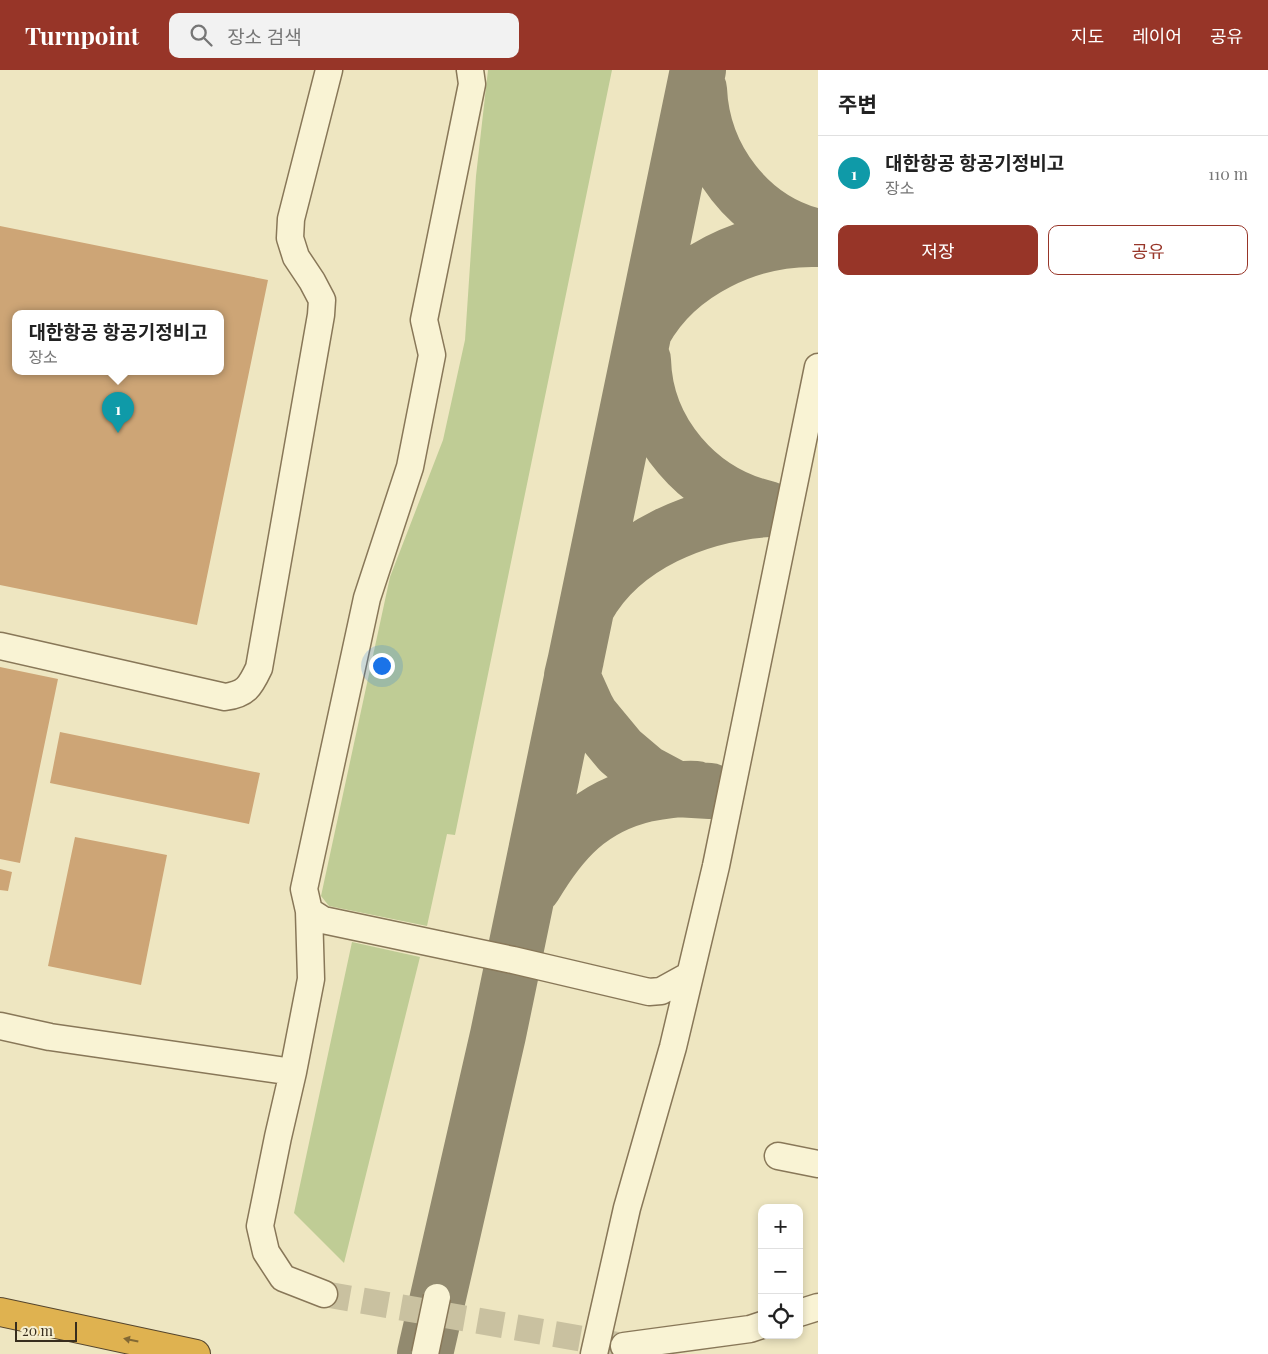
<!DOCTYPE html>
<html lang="ko">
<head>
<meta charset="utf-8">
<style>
  :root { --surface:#fff; --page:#f2f2f2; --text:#222; --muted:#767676; --line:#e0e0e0; --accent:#973528 }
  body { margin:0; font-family:"Playfair Display","Noto Sans KR",serif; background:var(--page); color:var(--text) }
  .controls { position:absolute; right:15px; bottom:15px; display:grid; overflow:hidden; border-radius:10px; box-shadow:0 2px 8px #0003 }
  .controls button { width:45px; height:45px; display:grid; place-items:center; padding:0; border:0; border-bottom:1px solid var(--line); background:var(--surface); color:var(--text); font:25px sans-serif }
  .scale { position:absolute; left:15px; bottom:12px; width:62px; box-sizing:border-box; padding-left:5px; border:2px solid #372d1d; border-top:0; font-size:14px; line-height:18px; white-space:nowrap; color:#372d1d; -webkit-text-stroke:4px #f6efd0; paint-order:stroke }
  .you { position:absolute; left:381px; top:595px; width:18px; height:18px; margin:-12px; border:4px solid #fff; border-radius:50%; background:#1a73e8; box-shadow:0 0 0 8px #1a73e833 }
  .badge { display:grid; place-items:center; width:32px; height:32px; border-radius:50%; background:var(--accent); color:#fff; font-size:16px; font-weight:700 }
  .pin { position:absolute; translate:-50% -41px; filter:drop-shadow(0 1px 2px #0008) }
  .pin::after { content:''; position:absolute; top:26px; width:18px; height:15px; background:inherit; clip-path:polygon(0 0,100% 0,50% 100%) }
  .popup { position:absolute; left:12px; top:240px; width:212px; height:65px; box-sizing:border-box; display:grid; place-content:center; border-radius:10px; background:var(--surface); filter:drop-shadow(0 1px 4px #0005); font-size:16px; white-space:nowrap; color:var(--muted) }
  .popup b { font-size:19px; color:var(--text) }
  .popup::after { content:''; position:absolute; left:50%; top:100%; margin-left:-10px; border:10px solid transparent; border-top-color:var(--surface) }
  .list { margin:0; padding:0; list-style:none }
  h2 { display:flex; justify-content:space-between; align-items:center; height:65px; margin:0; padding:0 20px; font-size:21px }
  h2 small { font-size:16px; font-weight:400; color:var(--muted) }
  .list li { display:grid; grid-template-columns:32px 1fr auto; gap:15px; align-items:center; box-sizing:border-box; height:75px; padding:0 20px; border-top:1px solid var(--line) }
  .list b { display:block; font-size:19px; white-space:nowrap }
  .list p { margin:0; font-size:16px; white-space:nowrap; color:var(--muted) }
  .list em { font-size:16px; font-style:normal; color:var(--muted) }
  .actions { display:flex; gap:10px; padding:15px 20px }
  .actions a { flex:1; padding:11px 0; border:1px solid var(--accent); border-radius:10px; text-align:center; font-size:18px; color:var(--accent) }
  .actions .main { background:var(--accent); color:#fff }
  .icon { flex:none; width:28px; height:28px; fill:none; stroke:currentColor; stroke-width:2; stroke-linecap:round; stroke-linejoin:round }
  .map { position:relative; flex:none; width:818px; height:1284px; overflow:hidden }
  header { display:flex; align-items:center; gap:30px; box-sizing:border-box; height:70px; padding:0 25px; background:var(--accent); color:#fff }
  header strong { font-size:24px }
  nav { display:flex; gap:28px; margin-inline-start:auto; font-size:18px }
  .search { width:350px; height:45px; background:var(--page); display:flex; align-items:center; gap:12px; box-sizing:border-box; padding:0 18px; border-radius:10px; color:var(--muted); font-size:19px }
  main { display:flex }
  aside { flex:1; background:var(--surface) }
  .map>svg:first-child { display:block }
  .green { fill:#bfcc95 }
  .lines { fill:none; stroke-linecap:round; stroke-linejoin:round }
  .taxiway { stroke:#928a6f; stroke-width:56 }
  .building { fill:#cda576; fill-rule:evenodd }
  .minor-tunnel { stroke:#c9c1a0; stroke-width:26; stroke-dasharray:26 13; stroke-linecap:butt }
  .minor-casing { stroke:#887758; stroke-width:29 }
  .highway-casing { stroke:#55452d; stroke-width:30 }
  .minor { stroke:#f9f3d4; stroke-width:26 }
  .highway { stroke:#dfb250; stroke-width:28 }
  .minor-bridge-casing { stroke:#887758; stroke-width:29; stroke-linecap:butt }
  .minor-bridge { stroke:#f9f3d4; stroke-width:26 }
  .oneway { fill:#836934 }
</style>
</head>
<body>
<header>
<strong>Turnpoint</strong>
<div class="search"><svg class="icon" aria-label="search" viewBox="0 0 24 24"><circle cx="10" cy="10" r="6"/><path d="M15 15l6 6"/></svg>장소 검색</div>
<nav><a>지도</a><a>레이어</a><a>공유</a></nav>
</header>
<main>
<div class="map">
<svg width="818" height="1284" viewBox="0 0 818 1284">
  <rect width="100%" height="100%" fill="#eee6c1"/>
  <path class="green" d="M 488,0 L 612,0 L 455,765 L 447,764 L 427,856 L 329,836 L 321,826 L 390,507 L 443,370 L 465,270 L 476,106 Z
    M 352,872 L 420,887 L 344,1193 L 294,1143 Z"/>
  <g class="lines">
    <path class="taxiway" d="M 699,19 C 702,88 749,151 818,167
      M 644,261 C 677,201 750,167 818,169
      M 643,290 C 645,362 698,423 768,439
      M 587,537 C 622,474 699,444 768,439
      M 576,589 L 572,606 L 586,637 L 591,646 L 620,681 L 646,703 L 676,719 L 710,721
      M 534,816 C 562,769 591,737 646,724 C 662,721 679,718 696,719
      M 425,1284 L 498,965 L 698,0"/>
  </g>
  <path class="building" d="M 0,156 L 268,210 L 197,555 L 0,515 ZM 16,244 L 220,244 L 220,302 L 16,302 Z
    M 0,597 L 58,609 L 20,793 L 0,789 Z
    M 60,662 L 260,703 L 249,754 L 50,713 Z
    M 75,767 L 167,785 L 141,915 L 48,896 Z
    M 0,799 L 12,802 L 8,821 L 0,820 Z"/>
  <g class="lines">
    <path class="minor-tunnel" d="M 324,1224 L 618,1275"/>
    <g class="minor-casing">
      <path id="minor" d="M 0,576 L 225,627 C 246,624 250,617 259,598 L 321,245 L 322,230 L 312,211 L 296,187 L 290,168 L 291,149 L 329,0
        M 309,841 L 323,850 L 513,890 L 649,922 L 661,921 L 690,905
        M 0,956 L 50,967 L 293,1002
        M 778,1086 L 818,1094
        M 324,1224 L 283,1208 L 266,1182 L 260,1156 L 278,1067 L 293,1002 L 311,909 L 309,841 L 304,819 L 367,528 L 410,397 L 432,285 L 424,250 L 472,14 L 470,0
        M 799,1243 L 818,1237
        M 624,1276 L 750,1259 L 762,1255
        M 594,1284 L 627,1138 L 673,977 L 716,796 L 818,297"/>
    </g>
    <g class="highway-casing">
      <path id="highway" d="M 0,1242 L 196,1284"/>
    </g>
    <use href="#minor" class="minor"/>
    <use href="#highway" class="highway"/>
    <g class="minor-bridge-casing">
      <path id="minor-bridge" d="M 425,1284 L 437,1227"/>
    </g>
    <use href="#minor-bridge" class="minor-bridge"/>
  </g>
  <defs><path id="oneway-solid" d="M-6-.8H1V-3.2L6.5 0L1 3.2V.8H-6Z" transform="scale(1.25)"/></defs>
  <use class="oneway" href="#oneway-solid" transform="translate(131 1270) rotate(-168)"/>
</svg>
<div class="controls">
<button>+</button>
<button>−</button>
<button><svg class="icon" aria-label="locate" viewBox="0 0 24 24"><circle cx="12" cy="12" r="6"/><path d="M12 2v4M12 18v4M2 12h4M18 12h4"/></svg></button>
</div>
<div class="scale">20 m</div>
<div class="you"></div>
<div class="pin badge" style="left:118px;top:363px;background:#0f9aa8">1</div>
<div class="popup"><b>대한항공 항공기정비고</b>장소</div>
</div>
<aside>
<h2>주변<small></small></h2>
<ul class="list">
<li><span class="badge" style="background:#0f9aa8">1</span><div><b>대한항공 항공기정비고</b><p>장소</p></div><em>110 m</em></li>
</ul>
<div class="actions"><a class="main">저장</a><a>공유</a></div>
</aside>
</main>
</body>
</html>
